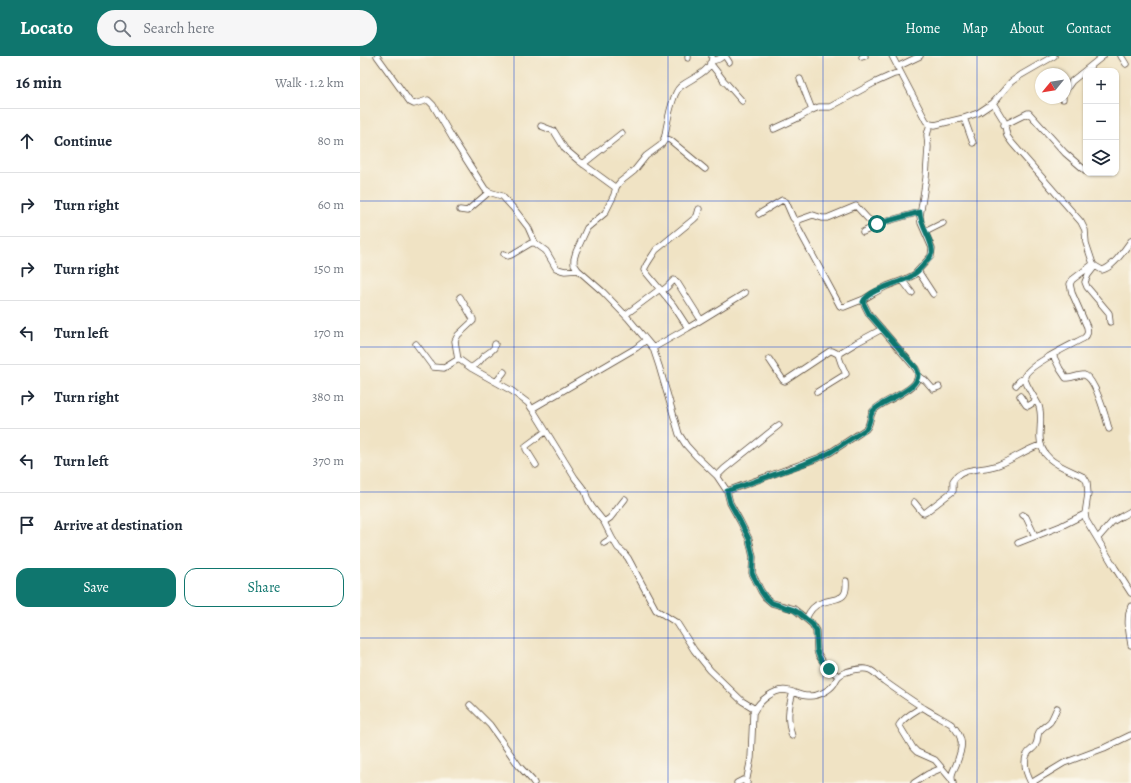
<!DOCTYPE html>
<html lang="en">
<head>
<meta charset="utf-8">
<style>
  :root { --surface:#fff; --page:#f6f6f7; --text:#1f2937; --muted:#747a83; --line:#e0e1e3; --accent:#0f766e }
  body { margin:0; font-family:Alegreya,serif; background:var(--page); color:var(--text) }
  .controls { position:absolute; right:12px; top:12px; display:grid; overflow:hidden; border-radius:8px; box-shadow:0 1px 3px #0004 }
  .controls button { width:36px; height:36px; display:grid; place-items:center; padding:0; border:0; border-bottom:1px solid var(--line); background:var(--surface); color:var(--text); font:20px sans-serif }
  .compass { position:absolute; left:675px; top:12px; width:36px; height:36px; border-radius:50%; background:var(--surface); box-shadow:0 1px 3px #0004; rotate:240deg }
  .stop { position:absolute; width:12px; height:12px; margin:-9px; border:3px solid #0f766e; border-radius:50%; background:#fff }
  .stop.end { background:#0f766e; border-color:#fff; box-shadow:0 1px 4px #0008 }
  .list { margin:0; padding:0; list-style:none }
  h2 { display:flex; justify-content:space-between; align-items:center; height:52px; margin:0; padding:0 16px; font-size:17px }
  h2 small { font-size:13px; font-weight:400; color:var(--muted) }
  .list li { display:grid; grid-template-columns:26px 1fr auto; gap:12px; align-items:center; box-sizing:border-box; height:64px; padding:0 16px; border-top:1px solid var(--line) }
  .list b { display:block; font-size:15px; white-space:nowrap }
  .list em { font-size:13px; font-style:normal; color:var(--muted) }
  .actions { display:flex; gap:8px; padding:12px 16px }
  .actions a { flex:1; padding:9px 0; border:1px solid var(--accent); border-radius:12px; text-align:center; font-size:14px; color:var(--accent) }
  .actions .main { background:var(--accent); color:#fff }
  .icon { flex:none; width:22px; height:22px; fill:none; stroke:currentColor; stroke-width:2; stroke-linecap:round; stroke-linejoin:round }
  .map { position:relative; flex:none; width:771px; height:727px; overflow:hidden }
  header { display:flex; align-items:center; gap:24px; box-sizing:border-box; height:56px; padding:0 20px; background:var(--accent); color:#fff }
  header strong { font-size:19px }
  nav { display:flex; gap:22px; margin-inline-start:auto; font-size:14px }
  .search { width:280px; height:36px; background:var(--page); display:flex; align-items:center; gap:10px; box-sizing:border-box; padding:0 14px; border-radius:22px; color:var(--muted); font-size:15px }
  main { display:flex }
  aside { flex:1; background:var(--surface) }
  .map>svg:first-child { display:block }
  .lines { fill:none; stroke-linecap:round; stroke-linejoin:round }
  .minor-casing { stroke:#564637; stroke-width:7 }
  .minor { stroke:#fff; stroke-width:5.5 }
  .route { stroke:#0f766e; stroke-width:5 }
  .grid { fill:none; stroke:#1d4ed8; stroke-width:1; stroke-opacity:0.55 }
</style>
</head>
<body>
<header>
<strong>Locato</strong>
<div class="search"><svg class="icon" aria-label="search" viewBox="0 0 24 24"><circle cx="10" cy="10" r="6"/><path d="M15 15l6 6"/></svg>Search here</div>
<nav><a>Home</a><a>Map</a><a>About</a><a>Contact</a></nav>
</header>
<main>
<aside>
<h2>16 min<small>Walk · 1.2 km</small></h2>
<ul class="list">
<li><svg class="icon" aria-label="ahead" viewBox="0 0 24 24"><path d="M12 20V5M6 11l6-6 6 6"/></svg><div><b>Continue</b></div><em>80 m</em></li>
<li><svg class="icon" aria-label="right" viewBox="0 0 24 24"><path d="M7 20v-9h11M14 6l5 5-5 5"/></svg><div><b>Turn right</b></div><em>60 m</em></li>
<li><svg class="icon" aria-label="right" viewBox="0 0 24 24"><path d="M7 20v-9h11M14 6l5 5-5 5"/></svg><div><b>Turn right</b></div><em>150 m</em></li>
<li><svg class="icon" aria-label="left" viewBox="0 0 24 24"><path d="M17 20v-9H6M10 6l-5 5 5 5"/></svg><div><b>Turn left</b></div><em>170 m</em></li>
<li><svg class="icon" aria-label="right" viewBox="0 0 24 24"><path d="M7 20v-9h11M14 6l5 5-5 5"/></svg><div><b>Turn right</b></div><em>380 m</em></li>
<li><svg class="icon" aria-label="left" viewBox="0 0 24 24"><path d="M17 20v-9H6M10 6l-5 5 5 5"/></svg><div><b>Turn left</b></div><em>370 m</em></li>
<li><svg class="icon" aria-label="arrive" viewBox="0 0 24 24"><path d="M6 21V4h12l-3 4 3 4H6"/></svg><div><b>Arrive at destination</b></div></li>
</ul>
<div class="actions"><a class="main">Save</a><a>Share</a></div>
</aside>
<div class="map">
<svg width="771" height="727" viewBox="0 0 771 727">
  <rect width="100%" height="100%" fill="#fbf7ec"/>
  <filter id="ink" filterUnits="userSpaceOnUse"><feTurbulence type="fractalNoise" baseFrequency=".025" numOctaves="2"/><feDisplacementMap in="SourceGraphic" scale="8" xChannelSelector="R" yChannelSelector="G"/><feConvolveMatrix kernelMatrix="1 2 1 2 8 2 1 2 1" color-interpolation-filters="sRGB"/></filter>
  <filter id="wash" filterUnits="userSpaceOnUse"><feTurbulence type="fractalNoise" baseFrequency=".012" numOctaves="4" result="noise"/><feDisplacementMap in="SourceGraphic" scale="16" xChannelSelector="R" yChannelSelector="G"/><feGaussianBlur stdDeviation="0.9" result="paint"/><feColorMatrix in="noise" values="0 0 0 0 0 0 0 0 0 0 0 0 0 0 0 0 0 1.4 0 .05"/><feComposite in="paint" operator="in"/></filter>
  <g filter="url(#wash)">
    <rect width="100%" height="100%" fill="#f0e3c4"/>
  </g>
  <g filter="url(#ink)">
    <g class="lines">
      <g class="minor-casing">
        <path id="minor" d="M 17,0 L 50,46 L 54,48 L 68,44 L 73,49 L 93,83 L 125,133 L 129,136 L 142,140 L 154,153 L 168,171 L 175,187 L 186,195 L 196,212 L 201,214 L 205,215 L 218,214
          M 328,0 L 328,2
          M 352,0 C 353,16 329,23 320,31 C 311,39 306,73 304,85 L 301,89 L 286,100 L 274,115 L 260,126 L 256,131 L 254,139 L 245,157 L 227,172 L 216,196 L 214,203 L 214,208 L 218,214 L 243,236 L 268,262 L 293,292 L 299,310 L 319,378 L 326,389 L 336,400 L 357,420 L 367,435 L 370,447 L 380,465 L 389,483 L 393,501 L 392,517 L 401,535 L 405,541 L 412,547 L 434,553 L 439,557 L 452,568 L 456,575 L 457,594 L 458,598 L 465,609 L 478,620
          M 365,0 L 369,6
          M 532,0 L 566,65 L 570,68 L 575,69 L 604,62 L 618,57 L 633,47 L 651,26 L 661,19 L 694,0
          M 761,0 L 766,8
          M 502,1 L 505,0
          M 352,5 L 359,3 L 363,0
          M 350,7 L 364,25 L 367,28 L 382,45
          M 537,11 L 560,0
          M 440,23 L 452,54
          M 705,35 L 712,25 L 743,0
          M 703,43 L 703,42
          M 633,47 L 644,65 L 647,80 L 652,87 L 721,166 L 725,174 L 726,187 L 733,208 L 735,210 L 742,214 C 753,212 764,194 771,185
          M 604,62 L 613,87
          M 644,69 L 668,57 L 669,57 L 705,97 L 726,115
          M 181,70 L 194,75 L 205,93 L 219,105 L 256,132
          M 414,73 L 440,61 L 452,54 L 459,51 L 470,51 L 514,27 L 534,18 L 540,17
          M 304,82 L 310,84 L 345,113
          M 223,108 L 262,77
          M 100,154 L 107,155 L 129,136
          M 399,158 L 422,144 L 426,146 L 433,162 L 436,165 L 453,159 L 462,162 L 467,162 L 496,150 L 508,163 L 517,168 L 560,156
          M 436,165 L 439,174 L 480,250 L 484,251 L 504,243
          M 503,176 L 520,168
          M 565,176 L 583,167
          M 144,198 L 148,200 L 151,199 L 171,187 L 175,187
          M 733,208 L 712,224 L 710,228 L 712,237 L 727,271 C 728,276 728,279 724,282 C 713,288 668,309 665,320 C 663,326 676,343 679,350 C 682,359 680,369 680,378 C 678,405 704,411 724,421 L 727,426 L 728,438 L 725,458 L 726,464 L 743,492 L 755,512 L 771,537
          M 735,210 L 728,219 L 725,226 L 727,231 L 749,257 L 750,266
          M 558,215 L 573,238
          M 543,225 L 552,237
          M 302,235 L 307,231 L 314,224 L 317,226 L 341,264
          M 265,259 L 300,233
          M 328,272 L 313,249 L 284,214 C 286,208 293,199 296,194 L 334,163 L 337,160 L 339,153
          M 286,284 L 276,292 L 175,351 L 172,353 L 173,354 L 215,422 L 225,435 L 228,444 L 232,451 L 244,466 L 252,482 L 258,492 L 263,496 L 268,502 L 296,554 L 317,567 L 334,594 L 350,614 L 382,645 L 395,653
          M 56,288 L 73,311 L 84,312 L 97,304 L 100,304 L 111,312 L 152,335 L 168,347 L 172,353
          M 293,292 L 328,272 L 385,237
          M 693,299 L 700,313 L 706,322 C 712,323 718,318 724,319 C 735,321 746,362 749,373
          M 409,303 L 423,324 L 425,325 L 470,295 L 472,295 L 478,298
          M 98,304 L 95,285 L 98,279 L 113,265 L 113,263 L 100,241
          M 111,312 L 119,306 L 124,300 L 131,295 L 134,292 L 135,288
          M 559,321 L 565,324 L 572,332 L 573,333 L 579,331
          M 136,326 L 144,316
          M 656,329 L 660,324 L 665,323
          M 457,336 L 486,318 L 481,307 L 478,298 L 496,287 L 522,273
          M 660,340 L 666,349 L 668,350 L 676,345
          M 176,409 L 166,393 L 166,390 L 185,376
          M 357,420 L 364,413 L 419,369
          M 367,435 L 461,401 L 471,396 L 506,373 C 511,368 509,361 513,355 C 522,343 568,333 556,313 L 509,258 L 503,246 L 504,243 L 514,237 L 527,230 L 546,223 L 554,219 L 571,200 L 572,192 L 561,167 L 560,160 L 566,122 L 568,91 L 567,79 L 570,68
          M 554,446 L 562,456 L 564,457 L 566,456 L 593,435 L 593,425 C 602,410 623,415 638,409 C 652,404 665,394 680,389
          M 663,459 L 666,461 L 675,480
          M 244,466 L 250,462 L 265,443
          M 738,482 L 752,466 L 762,460 L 771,455
          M 244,487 L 252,482
          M 658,487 L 701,470 L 725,458
          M 771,550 C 766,563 769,576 771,589
          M 446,563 C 449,556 454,549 461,547 C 475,541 488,547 486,525
          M 110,649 L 130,669 L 159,710 L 172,724 L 174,727
          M 562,651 C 554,656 544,661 539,669 L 553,692 L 557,696 L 575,704 L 591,723
          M 432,680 C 427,664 428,653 433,636
          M 377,727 L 383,724 L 387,727
          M 386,727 L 391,702 L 393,657 C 399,645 415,631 429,635 C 436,637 443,641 450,640 C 458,640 469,635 474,628 C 477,622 479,618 486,616 C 493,614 503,611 510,614 C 515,616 519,622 524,625 C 538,635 552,645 567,654 C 575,659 583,663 591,668 C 605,682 603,691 596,709 C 593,715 590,720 593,727
          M 554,727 L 568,718 L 582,712
          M 671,727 L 704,707 L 744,692 L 771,679
          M 671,727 C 667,719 662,705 668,697 C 670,694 675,692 676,688 C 678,685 677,680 679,676 C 682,671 686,670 690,666 C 693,662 695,656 697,652"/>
      </g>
      <use href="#minor" class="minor"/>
    </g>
  </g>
  <g class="lines" filter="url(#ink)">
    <path class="route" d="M 469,613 L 461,604 L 458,598 L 457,594 L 456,575 L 452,568 L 439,557 L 434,554 L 412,547 L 405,541 L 401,535 L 392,517 L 393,501 L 389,483 L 380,465 L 370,447 L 367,435 L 444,408 L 461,401 L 471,396 L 506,373 C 511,367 509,361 513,355 C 522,343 568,333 556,312 L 509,258 L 503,246 C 508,234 535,228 546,223 C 554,220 559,214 565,207 C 567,204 571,201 572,197 C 574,186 560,171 560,156 L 517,168"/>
  </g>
  <path class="grid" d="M 154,0 L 154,727M 308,0 L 308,727M 463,0 L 463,727M 617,0 L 617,727M 0,145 L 771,145M 0,291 L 771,291M 0,436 L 771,436M 0,582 L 771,582"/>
</svg>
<div class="controls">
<button>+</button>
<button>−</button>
<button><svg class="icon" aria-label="layers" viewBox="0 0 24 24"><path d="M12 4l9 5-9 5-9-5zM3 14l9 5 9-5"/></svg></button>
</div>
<svg class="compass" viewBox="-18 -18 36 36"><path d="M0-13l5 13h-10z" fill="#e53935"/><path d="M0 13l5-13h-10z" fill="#747a83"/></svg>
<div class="stop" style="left:517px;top:168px"></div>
<div class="stop end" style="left:469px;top:613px"></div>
</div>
</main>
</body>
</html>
